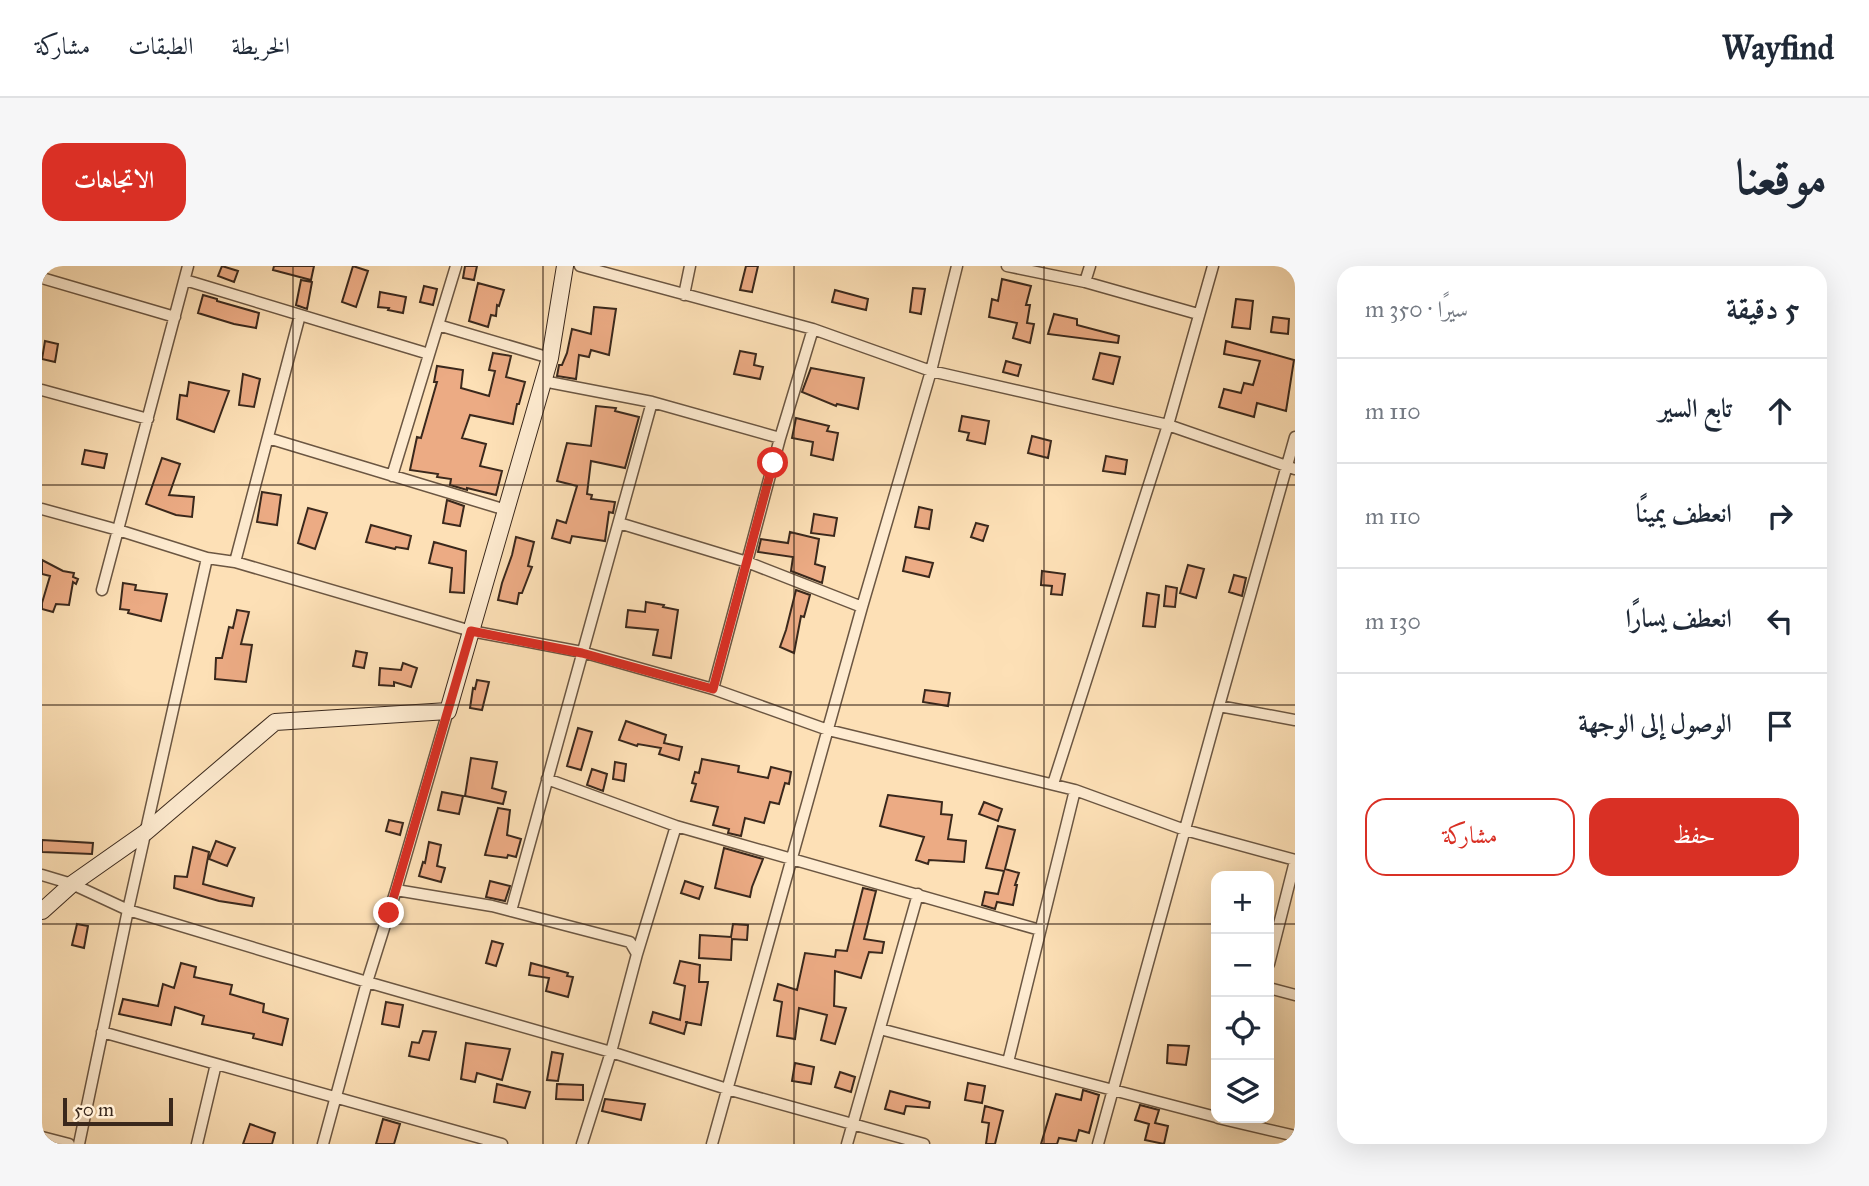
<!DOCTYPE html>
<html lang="ar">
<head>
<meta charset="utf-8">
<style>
  :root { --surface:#fff; --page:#f6f6f7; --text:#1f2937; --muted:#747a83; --line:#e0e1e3; --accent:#d93025 }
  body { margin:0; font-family:"IM FELL Great Primer",Amiri,serif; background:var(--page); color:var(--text); direction:rtl }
  .controls { position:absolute; right:21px; bottom:21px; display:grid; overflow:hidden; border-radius:14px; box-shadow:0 7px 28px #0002 }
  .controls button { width:63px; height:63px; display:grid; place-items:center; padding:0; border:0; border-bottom:2px solid var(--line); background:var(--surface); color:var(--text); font:35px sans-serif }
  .scale { position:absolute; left:21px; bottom:18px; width:110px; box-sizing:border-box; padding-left:7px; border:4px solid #3a281c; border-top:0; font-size:19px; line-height:24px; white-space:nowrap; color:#3a281c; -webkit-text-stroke:5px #feebd0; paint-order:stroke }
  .stop { position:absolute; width:21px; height:21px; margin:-16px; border:5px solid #d93025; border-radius:50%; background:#fff }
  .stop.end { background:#d93025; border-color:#fff; box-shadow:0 2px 7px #0008 }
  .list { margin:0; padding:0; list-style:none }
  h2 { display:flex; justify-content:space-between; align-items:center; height:91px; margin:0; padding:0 28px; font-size:30px }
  h2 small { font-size:23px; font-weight:400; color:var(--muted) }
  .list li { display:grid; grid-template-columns:46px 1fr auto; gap:21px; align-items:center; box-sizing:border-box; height:105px; padding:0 28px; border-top:2px solid var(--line) }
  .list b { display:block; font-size:26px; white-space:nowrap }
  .list em { font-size:23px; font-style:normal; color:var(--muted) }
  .actions { display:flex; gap:14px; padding:21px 28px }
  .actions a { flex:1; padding:16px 0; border:2px solid var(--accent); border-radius:21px; text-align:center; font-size:24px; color:var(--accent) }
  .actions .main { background:var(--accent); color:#fff }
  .icon { flex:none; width:38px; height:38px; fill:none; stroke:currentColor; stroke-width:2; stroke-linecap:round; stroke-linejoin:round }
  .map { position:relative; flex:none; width:1253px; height:878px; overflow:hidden; direction:ltr; border-radius:21px }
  header { display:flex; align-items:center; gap:42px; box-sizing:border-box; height:98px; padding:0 35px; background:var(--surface); border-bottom:2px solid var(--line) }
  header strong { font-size:33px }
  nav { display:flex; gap:38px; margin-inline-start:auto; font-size:24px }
  .intro { display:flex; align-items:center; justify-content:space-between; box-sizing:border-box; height:168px; padding:0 42px }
  h1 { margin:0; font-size:49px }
  .button { padding:18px 32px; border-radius:21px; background:var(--accent); color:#fff; font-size:24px; font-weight:700 }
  main { display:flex; gap:42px; padding:0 42px }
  aside { flex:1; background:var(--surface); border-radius:21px; box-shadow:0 7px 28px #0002 }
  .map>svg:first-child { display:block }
  .building { fill:#ecab84; stroke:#3a281c; stroke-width:2 }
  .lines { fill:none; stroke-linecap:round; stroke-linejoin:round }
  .street-casing { stroke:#6b5642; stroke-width:13 }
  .secondary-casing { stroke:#3a281c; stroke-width:18 }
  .street { stroke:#feebd0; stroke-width:10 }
  .secondary { stroke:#feebd0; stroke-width:16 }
  .route { stroke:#d93025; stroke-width:9 }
  .grid { fill:none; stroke:#3a281c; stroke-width:2; stroke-opacity:0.55 }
</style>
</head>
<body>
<header>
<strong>Wayfind</strong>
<nav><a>الخريطة</a><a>الطبقات</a><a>مشاركة</a></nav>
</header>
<div class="intro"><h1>موقعنا</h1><a class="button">الاتجاهات</a></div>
<main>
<aside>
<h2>5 دقيقة<small>سيرًا · 350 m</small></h2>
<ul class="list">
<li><svg class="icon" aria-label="ahead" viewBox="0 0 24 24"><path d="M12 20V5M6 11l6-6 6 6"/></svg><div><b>تابع السير</b></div><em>110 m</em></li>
<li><svg class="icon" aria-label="right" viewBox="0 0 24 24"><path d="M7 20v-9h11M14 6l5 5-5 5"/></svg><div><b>انعطف يمينًا</b></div><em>110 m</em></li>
<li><svg class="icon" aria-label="left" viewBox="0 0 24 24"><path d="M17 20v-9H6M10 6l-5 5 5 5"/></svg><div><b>انعطف يسارًا</b></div><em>130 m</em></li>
<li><svg class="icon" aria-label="arrive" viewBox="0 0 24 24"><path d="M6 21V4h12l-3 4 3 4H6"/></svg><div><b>الوصول إلى الوجهة</b></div></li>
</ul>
<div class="actions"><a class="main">حفظ</a><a>مشاركة</a></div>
</aside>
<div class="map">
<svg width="1253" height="878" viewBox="0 0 1253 878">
  <rect width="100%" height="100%" fill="#fde0b6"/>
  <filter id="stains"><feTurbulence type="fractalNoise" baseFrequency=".00286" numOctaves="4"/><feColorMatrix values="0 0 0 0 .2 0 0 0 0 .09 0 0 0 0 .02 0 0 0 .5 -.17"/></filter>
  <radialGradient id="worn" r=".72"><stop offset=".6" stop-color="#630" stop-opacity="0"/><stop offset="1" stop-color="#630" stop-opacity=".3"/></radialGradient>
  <path class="building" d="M 180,0 L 196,5 L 192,16 L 176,10 Z
    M 232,0 L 272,0 L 269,14 L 231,4 Z
    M 311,0 L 326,5 L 314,41 L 300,36 Z
    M 423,0 L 435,0 L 432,14 L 421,12 Z
    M 704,0 L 716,0 L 710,26 L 698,24 Z
    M 960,13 L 989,20 L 984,39 L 988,39 L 985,57 L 992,58 L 988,77 L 971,72 L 975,57 L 947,51 L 950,33 L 956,35 Z
    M 259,14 L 270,16 L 265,43 L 254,39 Z
    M 436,17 L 462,24 L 457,40 L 455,39 L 454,50 L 449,49 L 446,61 L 427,55 Z
    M 382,20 L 395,23 L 391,39 L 378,36 Z
    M 871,22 L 883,23 L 879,48 L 868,46 Z
    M 793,24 L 826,33 L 824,44 L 790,36 Z
    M 338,26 L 364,31 L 361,47 L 346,44 L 347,42 L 336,41 Z
    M 161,29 L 175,33 L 175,35 L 217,47 L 214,62 L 192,58 L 156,47 Z
    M 1194,33 L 1211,35 L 1208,63 L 1190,61 Z
    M 552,41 L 574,43 L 567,89 L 549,84 L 547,91 L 537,89 L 534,113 L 515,110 L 517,99 L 520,99 L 525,87 L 530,63 L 549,68 Z
    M 1012,48 L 1035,53 L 1035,59 L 1077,70 L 1076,77 L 1006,68 Z
    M 1231,51 L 1247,53 L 1246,68 L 1229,66 Z
    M 3,75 L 16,78 L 13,96 L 0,93 Z
    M 1184,75 L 1252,94 L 1244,145 L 1215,137 L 1212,151 L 1177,141 L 1182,123 L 1199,127 L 1202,117 L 1211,119 L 1218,95 L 1182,88 Z
    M 698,85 L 714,88 L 712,99 L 721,101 L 718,113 L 692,108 Z
    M 451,87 L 469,90 L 464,111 L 483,116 L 477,138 L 475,138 L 471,158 L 428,149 L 420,172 L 444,178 L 438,200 L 460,205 L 454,229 L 425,222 L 425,224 L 408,219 L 409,213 L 395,211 L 396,208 L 368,204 L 375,171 L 379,172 L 395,116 L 392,116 L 395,100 L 421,104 L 419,122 L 447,130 L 453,105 L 447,104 Z
    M 1058,87 L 1078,91 L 1071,118 L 1051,113 Z
    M 964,95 L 979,99 L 976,110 L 961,106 Z
    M 769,102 L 822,112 L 816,143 L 795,138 L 794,140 L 760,126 Z
    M 201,108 L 218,113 L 212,141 L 197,139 Z
    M 147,116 L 187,125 L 172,166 L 135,153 L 138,129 L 145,130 Z
    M 554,140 L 574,142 L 573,145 L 597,151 L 583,202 L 549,195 L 545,228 L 550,229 L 549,233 L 573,236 L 571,247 L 567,246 L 563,275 L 530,270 L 528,277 L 510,272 L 515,254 L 524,257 L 535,220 L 515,215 L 525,177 L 549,180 Z
    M 920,150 L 947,155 L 943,178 L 925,174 L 927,167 L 917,165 Z
    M 754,152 L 787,160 L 785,165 L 796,167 L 791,194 L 769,189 L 771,176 L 750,172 Z
    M 990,170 L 1009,175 L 1006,192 L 986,187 Z
    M 43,184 L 65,188 L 62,202 L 40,198 Z
    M 1064,190 L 1085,194 L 1083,208 L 1061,205 Z
    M 120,192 L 138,198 L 127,229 L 152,231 L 150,251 L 134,249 L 104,238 Z
    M 220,226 L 239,229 L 235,259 L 215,256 Z
    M 405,234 L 422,240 L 418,260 L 401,257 Z
    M 877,241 L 890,244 L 887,263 L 873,261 Z
    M 266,242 L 285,247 L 273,283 L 256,277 Z
    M 772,248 L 795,252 L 792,270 L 769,267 Z
    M 934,257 L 946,260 L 941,275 L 929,271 Z
    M 329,259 L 369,270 L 366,283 L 354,281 L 353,283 L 324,276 Z
    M 748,266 L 777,273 L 773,298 L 783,301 L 780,317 L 749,305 L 751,291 L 716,286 L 719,273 L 746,277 Z
    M 474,271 L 492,276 L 486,300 L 490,301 L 480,327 L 477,327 L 475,338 L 456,334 L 460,317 L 470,289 Z
    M 392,276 L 424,285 L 422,327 L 408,326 L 410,302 L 387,297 Z
    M 864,291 L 891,297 L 887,311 L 861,305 Z
    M 0,294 L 21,305 L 32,307 L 31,311 L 36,313 L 34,318 L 31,316 L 27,339 L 14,338 L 11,346 L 0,343 L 0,337 L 8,310 L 0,308 Z
    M 1146,299 L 1162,303 L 1154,332 L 1138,327 Z
    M 1000,305 L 1023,308 L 1020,329 L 1009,328 L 1010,320 L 999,319 Z
    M 1192,309 L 1204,312 L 1200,330 L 1187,326 Z
    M 81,317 L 94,319 L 93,324 L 125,328 L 119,355 L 86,347 L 87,344 L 78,343 Z
    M 1124,320 L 1135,322 L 1133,341 L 1122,340 Z
    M 754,324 L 768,329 L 762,351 L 759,350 L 752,387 L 738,381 L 744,364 Z
    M 1105,327 L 1117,329 L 1113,361 L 1101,360 Z
    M 604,336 L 622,339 L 621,341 L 636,344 L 629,392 L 611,389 L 616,364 L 584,361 L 586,344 L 603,346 Z
    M 195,344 L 207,346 L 199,378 L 210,379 L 204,416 L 173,413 L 174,392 L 180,392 L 187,361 L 191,362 Z
    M 314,385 L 325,387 L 322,402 L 311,400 Z
    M 361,397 L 375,402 L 369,421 L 352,416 L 352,420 L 337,419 L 338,402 L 359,404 Z
    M 435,414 L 447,416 L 440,444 L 428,442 L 431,422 L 433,423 Z
    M 883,424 L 908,427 L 906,440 L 881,436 Z
    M 584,455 L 624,469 L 622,477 L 640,481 L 637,494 L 617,488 L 619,482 L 596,478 L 595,480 L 577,474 Z
    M 536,462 L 550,466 L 539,504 L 525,500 Z
    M 429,492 L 455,496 L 450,522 L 464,526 L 461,538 L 423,530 Z
    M 660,493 L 697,500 L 696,506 L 726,512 L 729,501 L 749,506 L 747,518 L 743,517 L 737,538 L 728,536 L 722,557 L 703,552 L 699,570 L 686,567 L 687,563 L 671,559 L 676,541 L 649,535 L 654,518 L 650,517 L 653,506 L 657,507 Z
    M 573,496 L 584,498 L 582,515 L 571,513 Z
    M 550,503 L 565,508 L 561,525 L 545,519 Z
    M 400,526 L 421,530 L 417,548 L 396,544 Z
    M 846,529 L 900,536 L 899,548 L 910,549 L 906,573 L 924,575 L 922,596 L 887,594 L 886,598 L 874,594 L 882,571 L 838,560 Z
    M 942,536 L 960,543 L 956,555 L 937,548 Z
    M 456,542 L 468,544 L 465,569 L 479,573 L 474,591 L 466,589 L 465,592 L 443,589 Z
    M 347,554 L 361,557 L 358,569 L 344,565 Z
    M 956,560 L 973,564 L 963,603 L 977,607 L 973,619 L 975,619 L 971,639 L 955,636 L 953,643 L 940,639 L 943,626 L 956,628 L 962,605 L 944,602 Z
    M 0,574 L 51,577 L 50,588 L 0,586 Z
    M 174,575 L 193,582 L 185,600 L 167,593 Z
    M 387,576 L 399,579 L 395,600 L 403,602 L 399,616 L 377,610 L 381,596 L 383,597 Z
    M 151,581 L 167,586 L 161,618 L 212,632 L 210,640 L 177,635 L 132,622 L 133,610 L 145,611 Z
    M 682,582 L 721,593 L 710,621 L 708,631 L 673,622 Z
    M 448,615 L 468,620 L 463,635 L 444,631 Z
    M 643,615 L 661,621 L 657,633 L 639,627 Z
    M 821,622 L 834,625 L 822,673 L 842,676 L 840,687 L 827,686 L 819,712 L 793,705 L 792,740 L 804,742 L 793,778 L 779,774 L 785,749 L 757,742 L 753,773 L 735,770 L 740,736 L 732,734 L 736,718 L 755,724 L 763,687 L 793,691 L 794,684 L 805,685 Z
    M 35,658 L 46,660 L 42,682 L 30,679 Z
    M 691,658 L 706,659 L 705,674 L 690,673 L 689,694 L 657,692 L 658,669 L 689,671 Z
    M 450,675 L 461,678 L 454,700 L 444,697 Z
    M 638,695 L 658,699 L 657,716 L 666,716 L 659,759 L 643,756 L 645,756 L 642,768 L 608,757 L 611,746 L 638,754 L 643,720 L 632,717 Z
    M 139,697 L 154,701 L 152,711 L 190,719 L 188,728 L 222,738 L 221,746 L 246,753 L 240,779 L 211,772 L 212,768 L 160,758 L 162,750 L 133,741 L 129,759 L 77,748 L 81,733 L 116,740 L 121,718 L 132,722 Z
    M 489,697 L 526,707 L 525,710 L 531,711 L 526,731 L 504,725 L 507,712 L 487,709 Z
    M 344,736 L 361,739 L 357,761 L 340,758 Z
    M 381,765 L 394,766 L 387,794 L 367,790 L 370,776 L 377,777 Z
    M 424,777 L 468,783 L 460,814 L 435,807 L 433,816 L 419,813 Z
    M 1126,779 L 1147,780 L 1144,799 L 1125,797 Z
    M 510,786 L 521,788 L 516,815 L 505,814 Z
    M 753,797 L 772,801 L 769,818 L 750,815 Z
    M 798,806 L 813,811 L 809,826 L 793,821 Z
    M 926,817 L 943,820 L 940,837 L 923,834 Z
    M 455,818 L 488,826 L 483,842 L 452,836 Z
    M 515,818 L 541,819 L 541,834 L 514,833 Z
    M 1041,824 L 1057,829 L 1047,867 L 1037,864 L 1034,875 L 1017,872 L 1015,878 L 999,878 L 1014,828 L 1039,834 Z
    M 848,825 L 888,836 L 887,842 L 864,840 L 862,848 L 843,843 Z
    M 563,833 L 603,838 L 599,854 L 560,845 Z
    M 1098,839 L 1117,844 L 1113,857 L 1126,860 L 1122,878 L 1103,874 L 1107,858 L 1093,854 Z
    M 943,840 L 961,845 L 953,878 L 944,878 L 947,857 L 940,856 Z
    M 341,853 L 358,858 L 352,878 L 334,878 Z
    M 208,858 L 233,867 L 230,878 L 201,878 Z"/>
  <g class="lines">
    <g class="street-casing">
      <path id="street" d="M 538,0 L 771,63 L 889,105 L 1126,159 L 1253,203
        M 965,0 L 1043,16 L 1156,48
        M 0,12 L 133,51
        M 143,14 L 387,88
        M 1043,16 L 1048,0
        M 642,29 L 648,0
        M 396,59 L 508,92
        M 501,115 L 610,136 L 738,172
        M 0,124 L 106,153
        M 226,172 L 464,244
        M 350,210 L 414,0
        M 0,243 L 76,264 L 165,292 L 193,296 L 429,365 L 540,386 L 671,423 L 786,464 L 1033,524 L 1143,564 L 1253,594
        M 577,257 L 705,296 L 820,341
        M 193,296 L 258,49
        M 60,324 L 146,0
        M 671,423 L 738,172 L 771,63
        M 1177,440 L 1253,454
        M 505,513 L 634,560 L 998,664
        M 1011,518 L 1126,159 L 1171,0
        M 0,609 L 30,618 L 86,644 L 325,716 L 569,786 L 685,823 L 882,878
        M 354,624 L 450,640 L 469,645 L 588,676 L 595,688
        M 469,645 L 610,136
        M 1227,698 L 1253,595
        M 1227,722 L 1253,729
        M 838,763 L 1174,851
        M 60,766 L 460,878
        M 966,796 L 1033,524
        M 1176,852 L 1253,870
        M 0,871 L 27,878
        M 37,878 L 86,644 L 165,292
        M 155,878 L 174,798
        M 281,878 L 325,716 L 354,624 L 406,445
        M 540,878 L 569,786 L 595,688 L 634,560
        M 670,878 L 820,341 L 889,105 L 915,0
        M 805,878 L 876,628
        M 1056,878 L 1177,440 L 1253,171"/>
    </g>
    <g class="secondary-casing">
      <path id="secondary" d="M 0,645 L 30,618 L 104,566 L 233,456 L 406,445 L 508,92 L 523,0"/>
    </g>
    <use href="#street" class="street"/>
    <use href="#secondary" class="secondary"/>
  </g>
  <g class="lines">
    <path class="route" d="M 347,647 L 429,365 L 540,387 L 671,423 L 731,197"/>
  </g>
  <path class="grid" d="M 251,0 L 251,878M 501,0 L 501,878M 752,0 L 752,878M 1002,0 L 1002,878M 0,219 L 1253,219M 0,439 L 1253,439M 0,658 L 1174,658M 1227,658 L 1253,658"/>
  <rect width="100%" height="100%" filter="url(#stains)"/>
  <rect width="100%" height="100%" fill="url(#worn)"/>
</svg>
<div class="controls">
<button>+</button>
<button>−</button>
<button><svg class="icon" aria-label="locate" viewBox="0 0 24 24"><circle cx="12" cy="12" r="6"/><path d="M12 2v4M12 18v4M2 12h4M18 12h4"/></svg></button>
<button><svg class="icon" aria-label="layers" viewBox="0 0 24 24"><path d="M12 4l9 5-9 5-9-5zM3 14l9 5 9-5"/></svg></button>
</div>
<div class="scale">50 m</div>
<div class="stop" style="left:731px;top:197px"></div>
<div class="stop end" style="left:347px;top:647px"></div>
</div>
</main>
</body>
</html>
